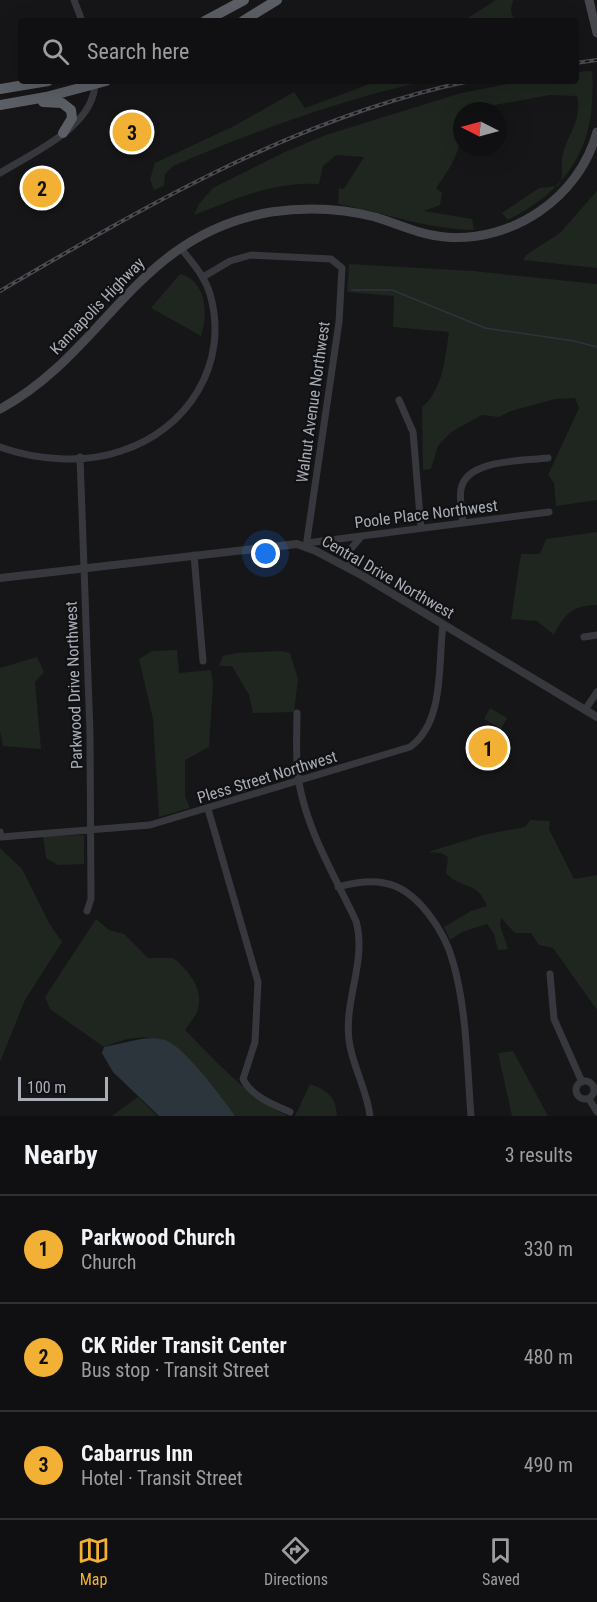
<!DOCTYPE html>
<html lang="en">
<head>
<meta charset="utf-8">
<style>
  :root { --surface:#101012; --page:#1e1e20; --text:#f1f3f6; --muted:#9c9d9f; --line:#303032; --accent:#f2b134 }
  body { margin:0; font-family:"Roboto Condensed",sans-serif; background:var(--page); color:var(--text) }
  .compass { position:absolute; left:453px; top:102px; width:54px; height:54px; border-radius:50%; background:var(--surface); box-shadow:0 6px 24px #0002; rotate:276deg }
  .scale { position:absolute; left:18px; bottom:15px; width:90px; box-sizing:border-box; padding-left:6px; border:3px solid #a8adb8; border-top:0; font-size:16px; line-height:21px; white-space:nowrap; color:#a8adb8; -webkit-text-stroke:4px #111113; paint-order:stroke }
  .you { position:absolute; left:266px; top:554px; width:21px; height:21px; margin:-15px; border:4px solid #fff; border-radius:50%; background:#1a73e8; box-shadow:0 0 0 9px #1a73e833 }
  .badge { display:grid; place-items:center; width:39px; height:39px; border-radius:50%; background:var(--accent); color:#111; font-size:20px; font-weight:700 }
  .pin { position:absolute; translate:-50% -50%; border:3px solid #fff; box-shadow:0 2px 6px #0006 }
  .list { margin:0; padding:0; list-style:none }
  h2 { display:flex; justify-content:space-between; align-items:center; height:78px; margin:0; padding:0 24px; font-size:26px }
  h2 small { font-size:20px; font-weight:400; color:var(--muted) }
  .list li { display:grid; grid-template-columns:39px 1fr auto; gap:18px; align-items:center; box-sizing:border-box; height:108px; padding:0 24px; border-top:2px solid var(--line) }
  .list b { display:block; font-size:22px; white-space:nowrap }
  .list p { margin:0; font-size:20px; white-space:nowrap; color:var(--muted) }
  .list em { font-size:20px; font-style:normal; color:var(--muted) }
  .icon { flex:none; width:33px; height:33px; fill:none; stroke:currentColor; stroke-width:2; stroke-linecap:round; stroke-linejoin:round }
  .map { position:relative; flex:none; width:597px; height:1116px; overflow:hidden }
  .search { position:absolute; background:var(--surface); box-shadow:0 6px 24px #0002; left:18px; right:18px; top:18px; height:66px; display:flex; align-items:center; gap:15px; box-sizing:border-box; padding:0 21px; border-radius:6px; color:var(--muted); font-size:22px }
  .sheet { height:402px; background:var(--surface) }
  nav { display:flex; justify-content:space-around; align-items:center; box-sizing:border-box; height:84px; border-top:2px solid var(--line); background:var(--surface); font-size:16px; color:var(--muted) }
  nav a { display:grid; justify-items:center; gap:3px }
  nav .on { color:var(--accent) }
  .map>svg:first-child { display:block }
  .green { fill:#1e261f }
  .water { fill:#2c353c }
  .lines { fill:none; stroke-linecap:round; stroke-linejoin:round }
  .stream { stroke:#2c353c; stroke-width:1.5 }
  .minor { stroke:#37383d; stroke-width:7 }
  .tertiary { stroke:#37383d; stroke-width:8 }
  .secondary { stroke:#45474d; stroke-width:9 }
  .trunk { stroke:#5b5e65; stroke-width:10 }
  .rail-casing { stroke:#4a4c52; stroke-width:4 }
  .rail { stroke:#111113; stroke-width:1.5; stroke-dasharray:4.5; stroke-linecap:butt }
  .labels { text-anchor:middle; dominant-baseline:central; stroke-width:4.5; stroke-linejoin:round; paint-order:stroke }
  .street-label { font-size:16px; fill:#a8adb8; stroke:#111113 }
</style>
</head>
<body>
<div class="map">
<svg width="597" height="1116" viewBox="0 0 597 1116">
  <rect width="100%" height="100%" fill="#161618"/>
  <path class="green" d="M 496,0 L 513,0 L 511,10 L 514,21 L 463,21 Z
    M 592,71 C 597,143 572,187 508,220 L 502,213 L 539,188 L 558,186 C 566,175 559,166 563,154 C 568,133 583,119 577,96 L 550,95 L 462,111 C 462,148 457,159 436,188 L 442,193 L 440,205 L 424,211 L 472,219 L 474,230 C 424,229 387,213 338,204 L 339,188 L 344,189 L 364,157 L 336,155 L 323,166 L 319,184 C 273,181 236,199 194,215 L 199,204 L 213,188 L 285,152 L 326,135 L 461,93 L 523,81 L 576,81 L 576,72 Z
    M 378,81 L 426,81 C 340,100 254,131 173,166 L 165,174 L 164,186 L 154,190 L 150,179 L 155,163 L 234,126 L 294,92 L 305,108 Z
    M 597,191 L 597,268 L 523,260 L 526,255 L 560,233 Z
    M 349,264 L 473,271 L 597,284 L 597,500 L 556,506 L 554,483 L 548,475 L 579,408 L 575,398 L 555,399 L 511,411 L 499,417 L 482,415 L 451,432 L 438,446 L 431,469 L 423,470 L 422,407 C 443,390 445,358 449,332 L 393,327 L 394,296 L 347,292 Z
    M 180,274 C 207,281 208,314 201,336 L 151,308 Z
    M 597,532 L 597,605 C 573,605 564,614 554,635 L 537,621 L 511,619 L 521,554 L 540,554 L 546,539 Z
    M 177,650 L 179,673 L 211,670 L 213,685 L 209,747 L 185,760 L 185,796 L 190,808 L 159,817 L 153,719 L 139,659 L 152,651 Z
    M 281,651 L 290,653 L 298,679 L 294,712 L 253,713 L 249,695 L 232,666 L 219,666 L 223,656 L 236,653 Z
    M 37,657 L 44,672 L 35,682 L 41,749 L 3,746 L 0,731 L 0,668 Z
    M 490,708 L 507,718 L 501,729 L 484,719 Z
    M 530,820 L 550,821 L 549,829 L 574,879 L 597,875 L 597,1010 L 553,948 L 539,945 L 531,933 L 515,933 L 501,918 L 500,925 L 508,949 L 498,950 L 494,934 L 487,924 L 462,932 L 450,940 L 444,927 L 471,911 L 487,906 C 476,879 463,891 446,873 L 448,857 L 441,853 L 428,852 L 483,835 L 525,827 Z
    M 84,835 L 84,864 L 58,865 L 46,858 L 43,836 Z
    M 0,848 L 22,869 L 49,923 L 62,942 L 25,1000 L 0,1062 Z
    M 96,919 L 109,930 L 124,934 L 148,958 L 173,958 C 187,969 204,988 198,1009 C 196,1016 189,1024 185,1030 C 219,1064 245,1095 288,1116 L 235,1116 C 227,1105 217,1095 209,1084 C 177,1043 157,1025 104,1047 L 50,1009 L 45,997 Z
    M 513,1051 L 548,1116 L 512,1116 L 498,1053 Z
    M 310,1084 C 327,1090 336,1097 337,1116 L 295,1116 Z
    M 138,1097 L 157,1116 L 112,1116 Z"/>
  <path class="water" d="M 141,1039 C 149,1038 157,1038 165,1040 C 185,1047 222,1098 235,1116 L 159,1116 L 113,1072 L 102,1053 L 104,1047 Z"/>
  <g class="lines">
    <path class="stream" d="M 352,290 L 392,290 L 485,328 L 574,341 L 597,347"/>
    <path class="minor" d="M 74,0 L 82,21
      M 0,173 C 34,152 96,126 95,81
      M 203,277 L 230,261 L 251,255 L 331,259 L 342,268 L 339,322 L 306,547
      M 399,400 L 413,432 L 421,528
      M 0,447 C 36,460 84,464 121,451 C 188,430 230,363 210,294 C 205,276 192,263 181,248
      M 80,457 L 90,733 L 91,899 L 87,911
      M 463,522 C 462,511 459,500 461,489 C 466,459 523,461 548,458
      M 307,543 L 549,512
      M 194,555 L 203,661
      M 351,570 L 348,552 L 361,537
      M 584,637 L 597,635
      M 585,710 L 597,692
      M 297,713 C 297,736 295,761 299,783 C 308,833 335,876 356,921 C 367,961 344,999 349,1040 C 352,1066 367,1089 370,1116
      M 208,809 L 258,982 L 255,1042 L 243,1079 C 251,1096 274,1105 290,1112
      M 0,832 L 1,837 L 150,825 L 410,747 C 445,722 438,663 443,625
      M 338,887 C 353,883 369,880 384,883 C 417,888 445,932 453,962 C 467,1010 467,1066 471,1116
      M 550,974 L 554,1019 L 582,1082
      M576 1090a9 9 0 1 1 18 0a9 9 0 1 1-18 0Z
      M 589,1099 L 597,1112"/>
    <path class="tertiary" d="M 0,578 L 297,544 L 316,551 L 363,576 L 597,717"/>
    <path class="secondary" d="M 589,0 L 597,33
      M 0,409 C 106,352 135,235 271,212 C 305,207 341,208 375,217 C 398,224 420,235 445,237 C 512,243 579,198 597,132"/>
    <path class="trunk" d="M 205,21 L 244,0
      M 243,21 L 277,0
      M 0,89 L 48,81
      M 43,102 L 62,103 L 71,110 L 72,118 L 63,133
      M 0,105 L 46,97 L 106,81"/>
    <g class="rail-casing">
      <path id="rail" d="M 576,63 L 597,60
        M 0,291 C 149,204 300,116 470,81"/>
    </g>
    <use href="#rail" class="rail"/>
  </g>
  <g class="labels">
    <g class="street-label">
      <text transform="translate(97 306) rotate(-46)">Kannapolis Highway</text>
      <text transform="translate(313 402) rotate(-82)">Walnut Avenue Northwest</text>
      <text transform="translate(426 514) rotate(-7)">Poole Place Northwest</text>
      <text transform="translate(388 577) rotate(30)">Central Drive Northwest</text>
      <text transform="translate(74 685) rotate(-92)">Parkwood Drive Northwest</text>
      <text transform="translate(267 777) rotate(-17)">Pless Street Northwest</text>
    </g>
  </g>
</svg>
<svg class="compass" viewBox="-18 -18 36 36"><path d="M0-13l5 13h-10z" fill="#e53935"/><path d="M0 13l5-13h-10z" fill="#9c9d9f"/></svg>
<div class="scale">100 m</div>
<div class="you"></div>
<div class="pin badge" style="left:488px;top:748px">1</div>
<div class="pin badge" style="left:42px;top:188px">2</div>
<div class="pin badge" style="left:132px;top:132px">3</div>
<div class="search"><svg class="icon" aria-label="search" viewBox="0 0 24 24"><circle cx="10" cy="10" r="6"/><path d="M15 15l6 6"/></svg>Search here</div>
</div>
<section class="sheet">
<h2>Nearby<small>3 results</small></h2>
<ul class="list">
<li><span class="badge">1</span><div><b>Parkwood Church</b><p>Church</p></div><em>330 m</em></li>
<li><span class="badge">2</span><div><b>CK Rider Transit Center</b><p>Bus stop · Transit Street</p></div><em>480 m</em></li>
<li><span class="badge">3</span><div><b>Cabarrus Inn</b><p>Hotel · Transit Street</p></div><em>490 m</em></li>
</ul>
</section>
<nav>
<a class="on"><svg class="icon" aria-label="map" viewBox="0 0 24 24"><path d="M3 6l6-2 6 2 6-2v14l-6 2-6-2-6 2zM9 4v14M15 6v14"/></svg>Map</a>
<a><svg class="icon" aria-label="directions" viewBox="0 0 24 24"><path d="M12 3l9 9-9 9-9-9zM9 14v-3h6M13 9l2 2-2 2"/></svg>Directions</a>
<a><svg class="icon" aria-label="saved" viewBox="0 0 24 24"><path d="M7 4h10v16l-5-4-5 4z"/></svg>Saved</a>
</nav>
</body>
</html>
